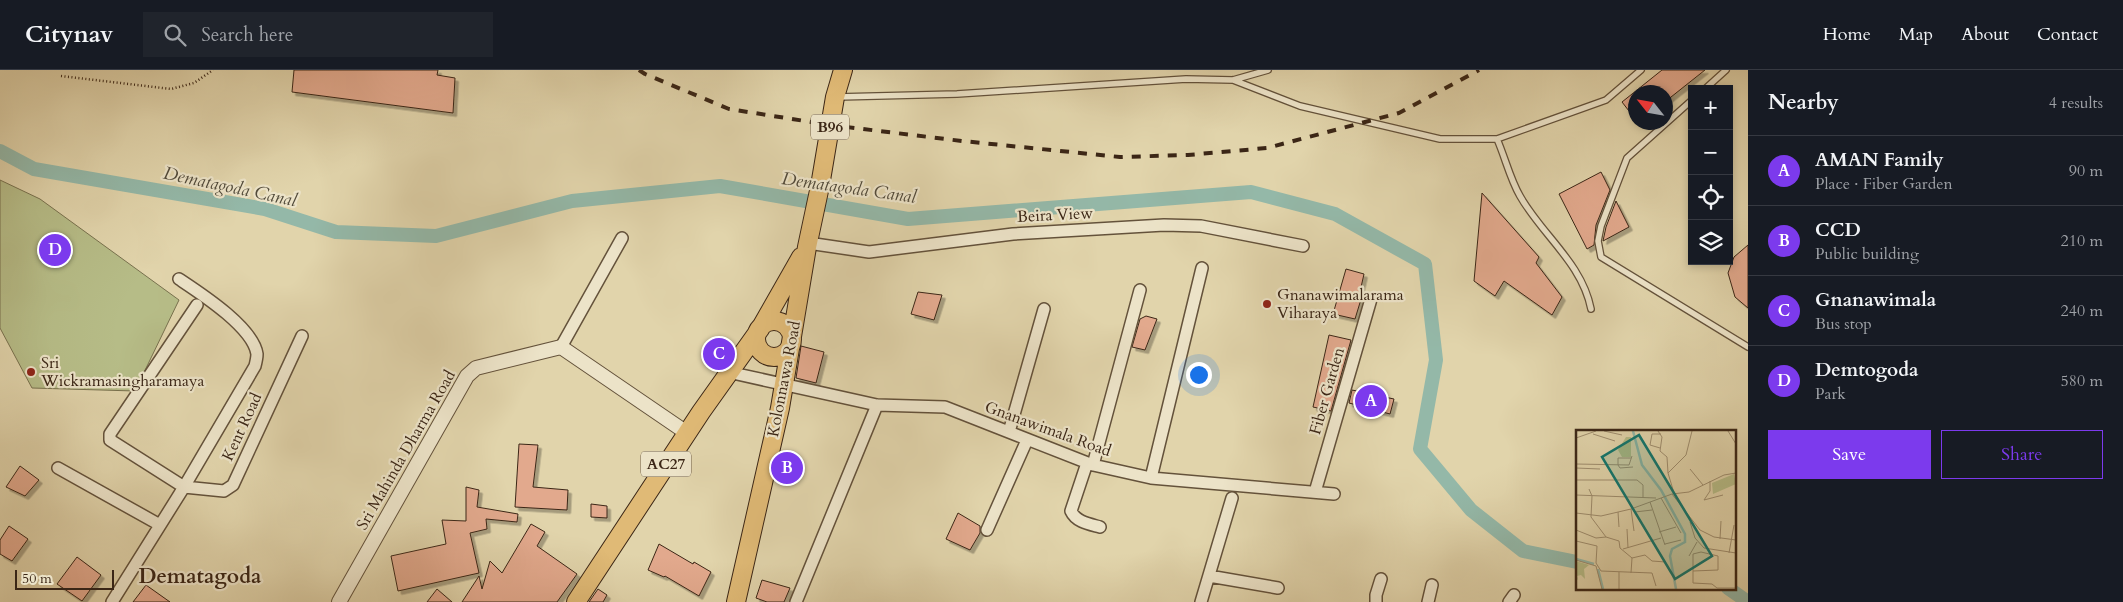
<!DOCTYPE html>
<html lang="en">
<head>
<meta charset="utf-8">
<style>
  :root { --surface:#171b24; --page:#20242c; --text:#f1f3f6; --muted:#9ea1a6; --line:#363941; --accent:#7c3aed }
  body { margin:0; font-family:Cardo,serif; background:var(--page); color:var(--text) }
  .controls { position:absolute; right:15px; top:15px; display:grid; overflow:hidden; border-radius:0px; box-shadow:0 2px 8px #0003 }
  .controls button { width:45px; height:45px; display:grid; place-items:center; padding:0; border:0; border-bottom:1px solid var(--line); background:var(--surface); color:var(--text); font:25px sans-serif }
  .compass { position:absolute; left:1628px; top:15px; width:45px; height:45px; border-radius:50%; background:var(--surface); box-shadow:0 2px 8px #0003; rotate:301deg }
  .scale { position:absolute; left:15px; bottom:12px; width:99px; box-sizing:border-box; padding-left:5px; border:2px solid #3b2616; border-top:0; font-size:14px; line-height:18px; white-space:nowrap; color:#3b2616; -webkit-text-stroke:4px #ece3c8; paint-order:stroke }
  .you { position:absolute; left:1198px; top:304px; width:18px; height:18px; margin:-12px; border:4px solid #fff; border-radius:50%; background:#1a73e8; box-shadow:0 0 0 8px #1a73e833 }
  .badge { display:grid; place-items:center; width:32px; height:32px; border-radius:50%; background:var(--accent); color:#fff; font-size:16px; font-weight:700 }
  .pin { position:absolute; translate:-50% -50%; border:2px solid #fff; box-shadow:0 1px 5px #0006 }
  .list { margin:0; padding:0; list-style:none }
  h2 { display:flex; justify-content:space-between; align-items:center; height:65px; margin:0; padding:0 20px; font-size:21px }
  h2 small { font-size:16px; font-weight:400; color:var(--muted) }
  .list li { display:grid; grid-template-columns:32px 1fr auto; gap:15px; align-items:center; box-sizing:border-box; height:70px; padding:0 20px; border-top:1px solid var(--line) }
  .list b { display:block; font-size:19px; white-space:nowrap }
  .list p { margin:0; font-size:16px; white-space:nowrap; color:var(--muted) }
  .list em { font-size:16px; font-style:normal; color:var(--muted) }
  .actions { display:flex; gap:10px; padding:15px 20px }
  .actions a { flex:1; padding:11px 0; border:1px solid var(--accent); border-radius:0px; text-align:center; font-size:18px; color:var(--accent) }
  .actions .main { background:var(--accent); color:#fff }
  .icon { flex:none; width:28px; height:28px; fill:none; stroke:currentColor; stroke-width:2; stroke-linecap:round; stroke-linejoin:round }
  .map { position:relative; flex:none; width:1748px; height:532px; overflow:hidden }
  header { display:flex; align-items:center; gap:30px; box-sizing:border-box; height:70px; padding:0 25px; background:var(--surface); border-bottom:1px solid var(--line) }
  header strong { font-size:24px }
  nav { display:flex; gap:28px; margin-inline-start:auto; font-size:18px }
  .search { width:350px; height:45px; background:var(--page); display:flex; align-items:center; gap:12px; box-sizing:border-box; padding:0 18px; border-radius:0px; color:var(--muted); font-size:19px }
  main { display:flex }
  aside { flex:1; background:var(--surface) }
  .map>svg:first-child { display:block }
  .green { fill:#b6bc87; stroke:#78714e }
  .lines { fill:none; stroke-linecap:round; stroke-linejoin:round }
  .canal { stroke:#94b8a8; stroke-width:14 }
  .building { fill:#e2a98d; stroke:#3b2616; filter:url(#shadow) }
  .service-casing { stroke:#64523b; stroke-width:8 }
  .minor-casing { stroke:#64523b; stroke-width:14 }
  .tertiary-casing { stroke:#64523b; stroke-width:16 }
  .primary-casing { stroke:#3b2616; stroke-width:20 }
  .path { stroke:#3b2616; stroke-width:2.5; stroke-dasharray:1 2.5; stroke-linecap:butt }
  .service { stroke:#ece3c8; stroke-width:5.5 }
  .minor { stroke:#ece3c8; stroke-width:11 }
  .tertiary { stroke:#ece3c8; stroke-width:14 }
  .primary { stroke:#e0ba76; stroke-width:18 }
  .rail { stroke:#3b2616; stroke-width:4; stroke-dasharray:9 9; stroke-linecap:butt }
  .poi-dot { fill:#8f2418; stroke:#ece3c8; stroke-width:2 }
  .labels { text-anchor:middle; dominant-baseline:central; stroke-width:4.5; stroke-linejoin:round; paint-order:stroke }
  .shield { fill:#ece3c8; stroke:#705f4b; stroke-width:1 }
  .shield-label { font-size:15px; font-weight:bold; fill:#3b2616 }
  .street-label { font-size:16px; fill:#3b2616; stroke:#ece3c8 }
  .poi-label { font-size:16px; fill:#3b2616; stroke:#ece3c8; text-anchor:start }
  .water-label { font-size:18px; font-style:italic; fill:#514a3a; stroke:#ece3c8 }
  .district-label { font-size:21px; font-weight:bold; fill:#3b2616; stroke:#ece3c8 }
  .inset-river { fill:none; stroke:#94b8a8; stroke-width:2.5 }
  .inset-road { fill:none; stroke:#9f8e6f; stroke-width:1 }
  .view { fill:#0f766e; fill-opacity:0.15; stroke:#0f766e; stroke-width:2.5 }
  .inset-edge { fill:none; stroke:#3b2616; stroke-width:2.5 }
</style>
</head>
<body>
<header>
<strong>Citynav</strong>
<div class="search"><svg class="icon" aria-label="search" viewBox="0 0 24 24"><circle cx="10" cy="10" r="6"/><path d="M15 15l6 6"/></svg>Search here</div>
<nav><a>Home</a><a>Map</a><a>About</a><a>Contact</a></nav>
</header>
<main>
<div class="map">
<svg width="1748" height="532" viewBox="0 0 1748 532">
  <defs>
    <filter id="shadow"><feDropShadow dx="3.5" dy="3.5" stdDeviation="0" flood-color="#0004"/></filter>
  </defs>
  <rect width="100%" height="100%" fill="#e1d4ab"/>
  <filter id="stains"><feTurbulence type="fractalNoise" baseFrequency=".004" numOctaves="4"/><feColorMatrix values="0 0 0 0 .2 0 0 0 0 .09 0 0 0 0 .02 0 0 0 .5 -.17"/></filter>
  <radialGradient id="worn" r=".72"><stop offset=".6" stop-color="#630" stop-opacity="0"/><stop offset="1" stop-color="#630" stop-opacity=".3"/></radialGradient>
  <path class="green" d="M 0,110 L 40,129 L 179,230 L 135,321 L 32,318 L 0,258 Z"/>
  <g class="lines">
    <path class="canal" d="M 0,81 L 34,99 L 265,139 L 336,162 L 436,166 L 572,131 L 720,116 L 908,149 L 1251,122 L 1335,144 L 1425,194 L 1436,290 L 1420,379 L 1471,440 L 1523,481 L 1577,492
      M 1728,518 L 1748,532"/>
  </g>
  <path class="building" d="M 294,0 L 438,0 L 437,5 L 455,8 L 453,43 L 292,22 Z
    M 1662,0 L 1705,0 L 1666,31 L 1666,22 L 1636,22 L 1636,50 L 1622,32 Z
    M 1601,102 L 1610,120 L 1596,155 L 1594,175 L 1587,179 L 1559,124 Z
    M 1482,123 L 1539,187 L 1536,193 L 1562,227 L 1552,245 L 1504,211 L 1495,226 L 1474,211 Z
    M 1616,131 L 1629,157 L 1603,171 L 1606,157 Z
    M 1748,175 L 1748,238 L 1735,227 L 1728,203 L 1734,187 Z
    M 1346,199 L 1364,204 L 1359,226 L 1362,226 L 1355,249 L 1333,244 Z
    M 918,222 L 942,225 L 934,250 L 911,244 Z
    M 1146,246 L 1157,249 L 1145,280 L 1132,277 L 1140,249 Z
    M 1329,265 L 1351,270 L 1331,341 L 1313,337 Z
    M 801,276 L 824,282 L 816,313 L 796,308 Z
    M 1352,320 L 1394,329 L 1390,344 L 1349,333 Z
    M 519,374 L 538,375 L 533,417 L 568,420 L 567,440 L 515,437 Z
    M 20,396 L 39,410 L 25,426 L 6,417 Z
    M 466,417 L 479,420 L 477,437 L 518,444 L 517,452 L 486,449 L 487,459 L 470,463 L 479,503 L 398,521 L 391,486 L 446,474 L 442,450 L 466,451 Z
    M 591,434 L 607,436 L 607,448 L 591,447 Z
    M 958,443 L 980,456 L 980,463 L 970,480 L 946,469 Z
    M 531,454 L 545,462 L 537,476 L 577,504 L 557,532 L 462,532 L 479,506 L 482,519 L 490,491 L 502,503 Z
    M 9,456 L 28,469 L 12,491 L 0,484 L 0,470 Z
    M 659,474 L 693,494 L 694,492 L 711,502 L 699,526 L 665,506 L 664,507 L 648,500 Z
    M 77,487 L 101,505 L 82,531 L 57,514 Z
    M 762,510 L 790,518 L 784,532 L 767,532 L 756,528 Z
    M 146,515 L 170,532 L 133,532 Z
    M 437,519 L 452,532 L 427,532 Z
    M 598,519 L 607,525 L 603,532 L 589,532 Z"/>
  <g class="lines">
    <g class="service-casing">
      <path id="service" d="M 1233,10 L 1300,36 L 1440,69 L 1497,69 L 1606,30 L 1641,0
        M 1705,19 L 1726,0
        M 837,27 L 957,24 L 1186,9 L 1233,10 L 1268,0
        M 1692,30 L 1627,88 L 1601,156 L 1598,171 L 1601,187 L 1748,277
        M 1497,69 C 1505,87 1510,109 1520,126 C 1542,165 1582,193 1591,239"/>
    </g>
    <g class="minor-casing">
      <path id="minor" d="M 808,173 L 869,182 L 1013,164 L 1164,155 L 1201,156 L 1303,176
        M 197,235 L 110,364 L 110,370 L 184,417 L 224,421 L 233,415 L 302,266
        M 561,277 L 622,168
        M 728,302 L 877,335 L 945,337 L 1093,395 L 1151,408 L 1334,424
        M 1009,362 L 1044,239
        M 1087,393 L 1071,441 C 1076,452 1089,454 1100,457
        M 1093,395 L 1140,220
        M 58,398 L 160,455
        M 1151,408 L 1202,198
        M 1315,422 L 1371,229
        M 987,460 L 1027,370
        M 1209,506 L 1278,518
        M 112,532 L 184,417 L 255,296 C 256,292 257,287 257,284 C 253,257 200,223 179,209
        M 796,532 L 877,335
        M 1201,532 L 1232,428
        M 1376,532 L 1376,525 L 1381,509
        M 1428,532 L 1432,515
        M 1509,532 L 1514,525"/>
    </g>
    <g class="tertiary-casing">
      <path id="tertiary" d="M 339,532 L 467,306 L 476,298 L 561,277 L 687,363"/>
    </g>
    <g class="primary-casing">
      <path id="primary" d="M756 269a18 18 0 1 1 36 0a18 18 0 1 1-36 0Z
        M 576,532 L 701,342 L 760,259 L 801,187
        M 736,532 L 780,338 L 807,177 L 820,116 L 835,27 L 843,0"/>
    </g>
    <path class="path" d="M 61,6 L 171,19 L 194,13 L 213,0"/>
    <use href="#service" class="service"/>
    <use href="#minor" class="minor"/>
    <use href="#tertiary" class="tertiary"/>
    <use href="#primary" class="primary"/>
    <path class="rail" d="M 639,0 L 645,4 L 729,39 L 830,55 L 962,71 L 1120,87 L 1188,85 L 1267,78 L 1399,43 L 1479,0"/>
  </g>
  <g class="poi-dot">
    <circle cx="1267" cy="234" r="5"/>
    <circle cx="31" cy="302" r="5"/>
  </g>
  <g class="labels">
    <g class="shield">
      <rect x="811" y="44.5" width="38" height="25" rx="4"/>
      <rect x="641" y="381.5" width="50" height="25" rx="4"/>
    </g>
    <g class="shield-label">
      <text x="830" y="57">B96</text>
      <text x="666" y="394">AC27</text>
    </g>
    <g class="street-label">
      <text transform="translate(1055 145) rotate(-3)">Beira View</text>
      <text transform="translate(784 309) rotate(-79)">Kolonnawa Road</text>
      <text transform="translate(1327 321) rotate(-74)">Fiber Garden</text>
      <text transform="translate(242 357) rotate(-65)">Kent Road</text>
      <text transform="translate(1048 359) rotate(20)">Gnanawimala Road</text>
      <text transform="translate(406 380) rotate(-60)">Sri Mahinda Dharma Road</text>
    </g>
    <g class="poi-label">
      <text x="1277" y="225">Gnanawimalarama<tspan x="1277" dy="18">Viharaya</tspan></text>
      <text x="41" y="293">Sri<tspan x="41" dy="18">Wickramasingharamaya</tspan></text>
    </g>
    <g class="water-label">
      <text transform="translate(230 117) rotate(12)">Dematagoda Canal</text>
      <text transform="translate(849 118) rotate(8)">Dematagoda Canal</text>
    </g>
    <g class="district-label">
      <text x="200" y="506">Dematagoda</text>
    </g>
  </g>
  <g transform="translate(1576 360)">
    <rect width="160" height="160" fill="#e1d4ab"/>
    <path d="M 50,7 L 55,7 L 55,27 L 46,27 L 42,20 ZM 158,44 L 160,54 L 137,64 L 136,53 ZM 0,131 L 13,135 L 8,139 L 9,149 L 5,145 L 1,146 L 2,150 L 0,148 Z" fill="#b6bc87"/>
    <path class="inset-river" d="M 57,1 L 66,35 L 85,60 L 109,104 L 109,112 L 96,119 L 94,126 L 100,159M 0,129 L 18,134M 22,139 L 27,159"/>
    <path class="inset-road" d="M 28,1 L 46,5M 82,1 L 86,7 L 84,21 L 91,27 L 92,43M 152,1 L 160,14M 17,4 L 39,11M 0,8 L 20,1M 84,18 L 74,15 L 76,4 L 85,4M 0,34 L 53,35 L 56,26M 42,35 L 42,28 L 55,28M 42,35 L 44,38 L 57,37M 0,38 L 24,39M 114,39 L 127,55M 0,50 L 61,50 L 67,55 L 67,67M 134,51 L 134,61 L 128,70 L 147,65M 13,59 L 16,66 L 15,87 L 30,107 L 43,111 L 44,118 L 56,128 L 69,125 L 76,131 L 90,132M 98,63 L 92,43 L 110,25 L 116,1M 96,64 L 124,100 L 138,107 L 160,110M 0,65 L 80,68M 85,68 L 105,103M 74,72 L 89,115M 55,79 L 58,101M 42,82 L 43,97M 59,82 L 76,80M 0,83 L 25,86 L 55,79 L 96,64 L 113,62 L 148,45 L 160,43M 114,92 L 119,108 L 128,118 L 160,123M 51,99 L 52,118M 0,100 L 20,108 L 30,107M 83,102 L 100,97M 144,109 L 145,91M 0,111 L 21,116 L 20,133 L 25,141 L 76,143 L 80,156M 89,114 L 105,110M 47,119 L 85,108M 153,123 L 158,95M 113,126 L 121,112M 0,130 L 20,136 L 26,159M 117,141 L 142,140 L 142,126 L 125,122 L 117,124 L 117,153 L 136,154 L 141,158 L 160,158M 55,143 L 56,128M 43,159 L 43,142"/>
    <path class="view" d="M 63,5 L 136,126 L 99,149 L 26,27 Z"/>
    <rect width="160" height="160" class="inset-edge"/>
  </g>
  <rect width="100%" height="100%" filter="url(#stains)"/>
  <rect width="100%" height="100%" fill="url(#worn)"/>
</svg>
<div class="controls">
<button>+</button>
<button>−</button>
<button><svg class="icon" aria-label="locate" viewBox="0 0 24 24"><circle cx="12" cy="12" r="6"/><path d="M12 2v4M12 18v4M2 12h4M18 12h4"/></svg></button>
<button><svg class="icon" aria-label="layers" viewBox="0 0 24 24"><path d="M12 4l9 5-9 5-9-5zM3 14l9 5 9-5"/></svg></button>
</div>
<svg class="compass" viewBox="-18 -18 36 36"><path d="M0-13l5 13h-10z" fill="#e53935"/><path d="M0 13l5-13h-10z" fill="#9ea1a6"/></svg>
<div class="scale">50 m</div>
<div class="you"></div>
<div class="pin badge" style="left:1371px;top:331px">A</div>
<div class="pin badge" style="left:787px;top:398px">B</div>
<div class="pin badge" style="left:719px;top:284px">C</div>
<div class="pin badge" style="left:55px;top:180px">D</div>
</div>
<aside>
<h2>Nearby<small>4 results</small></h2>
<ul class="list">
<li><span class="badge">A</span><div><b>AMAN Family</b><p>Place · Fiber Garden</p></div><em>90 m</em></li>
<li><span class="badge">B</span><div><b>CCD</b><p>Public building</p></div><em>210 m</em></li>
<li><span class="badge">C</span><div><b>Gnanawimala</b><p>Bus stop</p></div><em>240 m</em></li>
<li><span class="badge">D</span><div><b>Demtogoda</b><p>Park</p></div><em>580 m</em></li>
</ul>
<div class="actions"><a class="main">Save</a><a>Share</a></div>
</aside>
</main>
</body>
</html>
